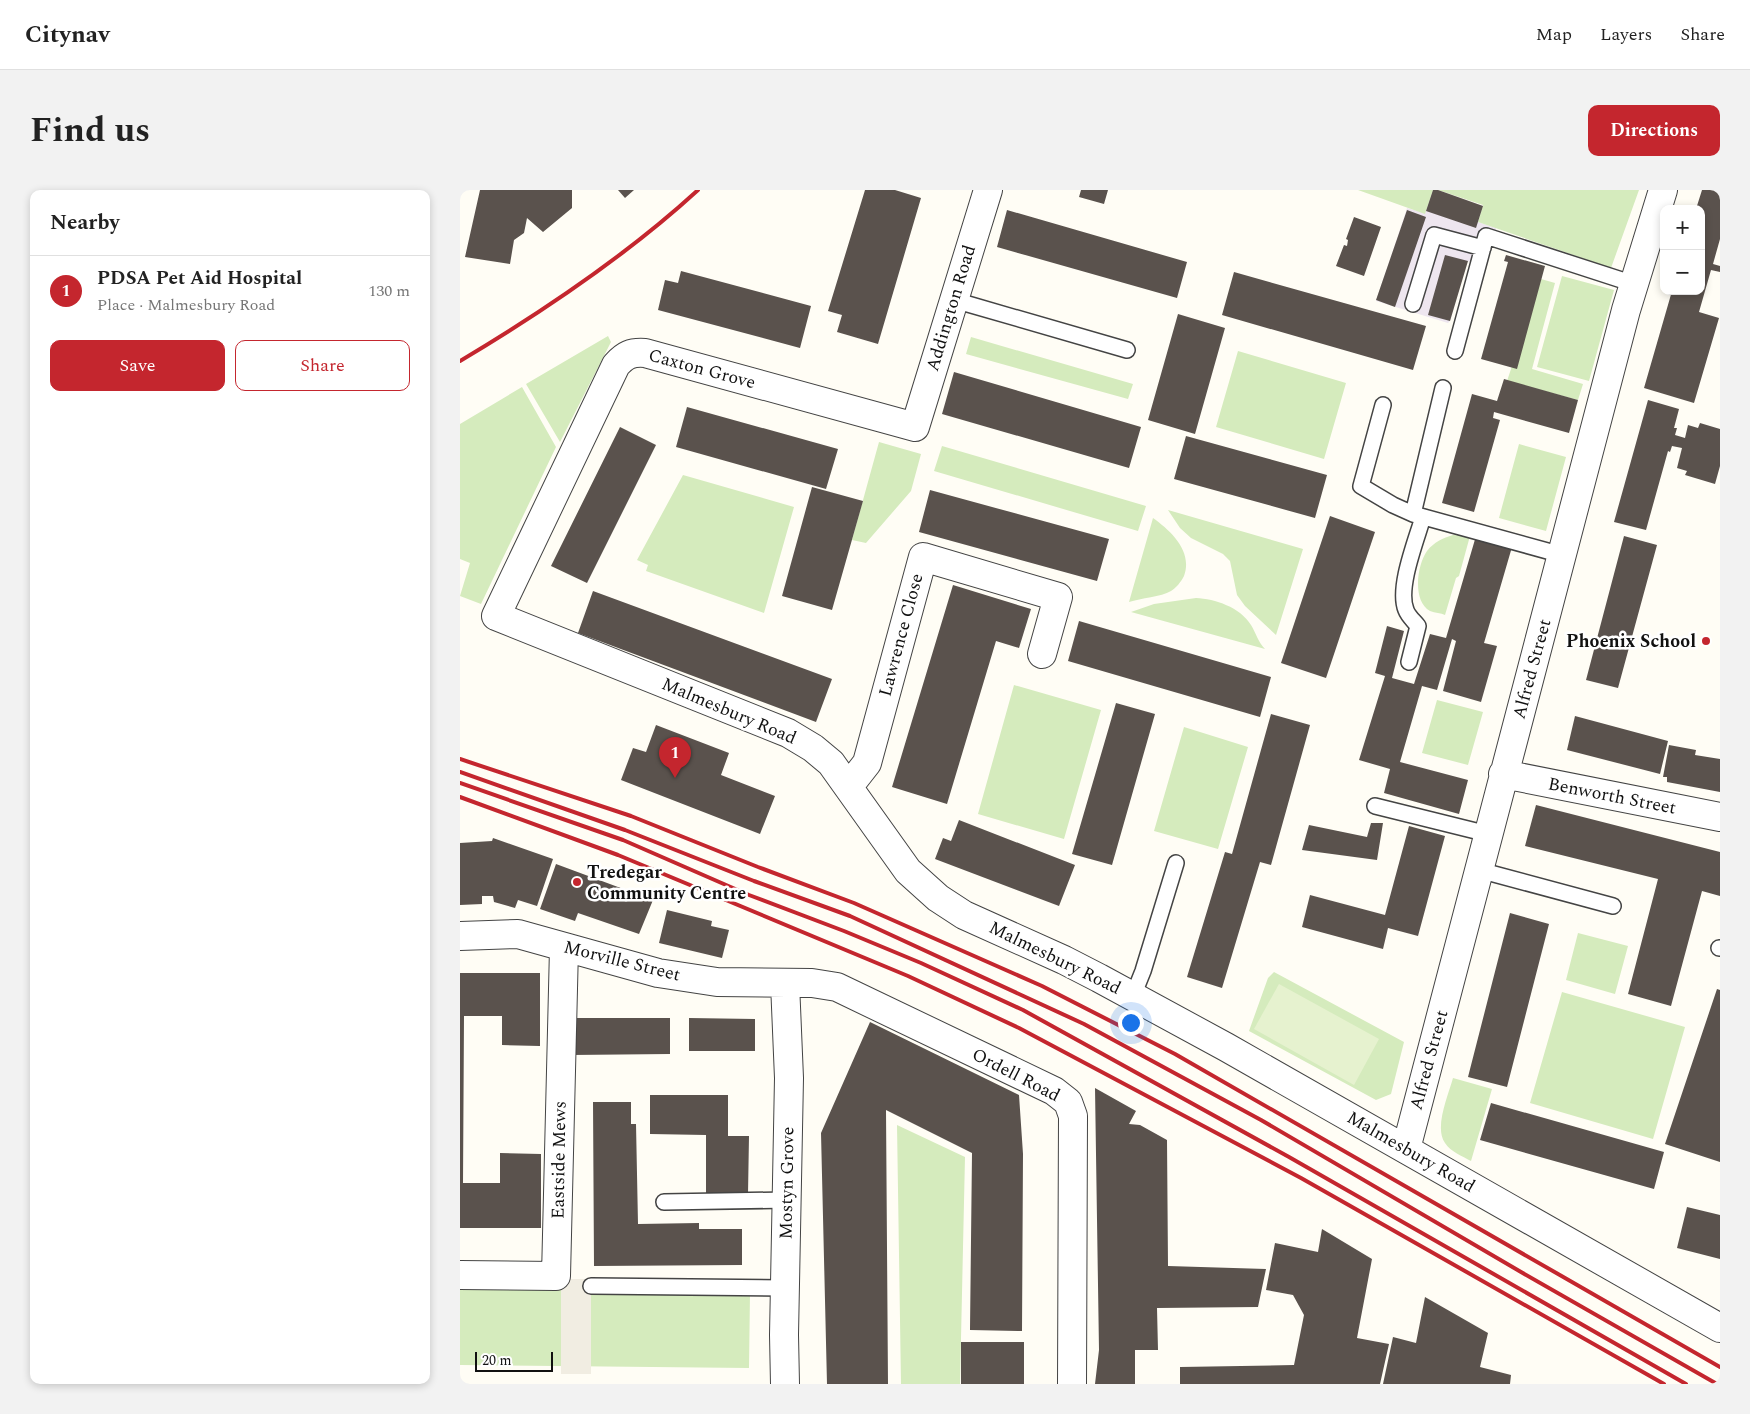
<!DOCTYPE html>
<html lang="en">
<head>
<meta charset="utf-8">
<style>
  :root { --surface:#fff; --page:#f2f2f2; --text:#222; --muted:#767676; --line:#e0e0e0; --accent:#c4262e }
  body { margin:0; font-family:Spectral,serif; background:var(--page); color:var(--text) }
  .controls { position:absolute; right:15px; top:15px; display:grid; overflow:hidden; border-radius:10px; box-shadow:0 2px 8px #0003 }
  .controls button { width:45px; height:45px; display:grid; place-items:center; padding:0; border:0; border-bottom:1px solid var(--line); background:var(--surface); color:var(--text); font:25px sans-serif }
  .scale { position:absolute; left:15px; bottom:12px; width:78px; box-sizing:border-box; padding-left:5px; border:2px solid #111; border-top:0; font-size:14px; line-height:18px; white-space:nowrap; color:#111; -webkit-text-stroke:4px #fff; paint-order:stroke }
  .you { position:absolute; left:670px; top:832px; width:18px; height:18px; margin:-12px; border:4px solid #fff; border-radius:50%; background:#1a73e8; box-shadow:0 0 0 8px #1a73e833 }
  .badge { display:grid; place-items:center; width:32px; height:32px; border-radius:50%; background:var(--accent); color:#fff; font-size:16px; font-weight:700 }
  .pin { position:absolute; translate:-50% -41px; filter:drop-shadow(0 1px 2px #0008) }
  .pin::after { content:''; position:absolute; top:26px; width:18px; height:15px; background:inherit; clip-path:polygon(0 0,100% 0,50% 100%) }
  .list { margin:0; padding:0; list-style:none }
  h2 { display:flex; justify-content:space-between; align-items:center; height:65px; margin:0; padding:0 20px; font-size:21px }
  h2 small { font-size:16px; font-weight:400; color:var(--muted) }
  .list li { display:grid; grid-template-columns:32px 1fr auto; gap:15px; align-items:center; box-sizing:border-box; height:70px; padding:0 20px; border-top:1px solid var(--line) }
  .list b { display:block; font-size:19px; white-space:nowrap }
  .list p { margin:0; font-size:16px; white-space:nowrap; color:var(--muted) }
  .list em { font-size:16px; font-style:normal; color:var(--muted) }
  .actions { display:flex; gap:10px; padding:15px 20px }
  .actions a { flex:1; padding:11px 0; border:1px solid var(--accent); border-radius:10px; text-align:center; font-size:18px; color:var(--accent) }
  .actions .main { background:var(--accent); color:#fff }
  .map { position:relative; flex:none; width:1260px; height:1194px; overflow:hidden; border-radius:10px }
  header { display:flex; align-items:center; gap:30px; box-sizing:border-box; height:70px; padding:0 25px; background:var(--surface); border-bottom:1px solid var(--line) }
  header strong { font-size:24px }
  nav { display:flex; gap:28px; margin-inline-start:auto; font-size:18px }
  .intro { display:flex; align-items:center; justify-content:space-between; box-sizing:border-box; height:120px; padding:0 30px }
  h1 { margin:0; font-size:35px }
  .button { padding:12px 22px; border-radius:10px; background:var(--accent); color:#fff; font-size:18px; font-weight:700 }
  main { display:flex; gap:30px; padding:0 30px }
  aside { flex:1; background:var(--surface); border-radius:10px; box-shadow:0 2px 8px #0003 }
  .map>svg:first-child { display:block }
  .industrial { fill:#eee6ef }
  .green { fill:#d5ebbd }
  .pitch { fill:#e6f2cf }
  .plaza { fill:#f1ede2 }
  .building { fill:#5a524d }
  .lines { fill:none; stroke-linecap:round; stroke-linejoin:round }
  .service-casing { stroke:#444; stroke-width:18 }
  .minor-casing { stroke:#444; stroke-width:30 }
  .service { stroke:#fff; stroke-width:15 }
  .minor { stroke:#fff; stroke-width:28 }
  .rail { stroke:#c4262e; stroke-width:4 }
  .poi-dot { fill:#c4262e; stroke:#fff; stroke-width:2 }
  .labels { text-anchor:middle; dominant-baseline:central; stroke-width:5; stroke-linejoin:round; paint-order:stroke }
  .street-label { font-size:18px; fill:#111; stroke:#fff }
  .poi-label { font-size:18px; font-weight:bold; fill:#111; stroke:#fff; text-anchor:end }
</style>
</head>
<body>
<header>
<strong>Citynav</strong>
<nav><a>Map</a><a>Layers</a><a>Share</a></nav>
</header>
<div class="intro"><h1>Find us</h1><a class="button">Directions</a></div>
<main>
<aside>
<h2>Nearby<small></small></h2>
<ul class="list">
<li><span class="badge">1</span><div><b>PDSA Pet Aid Hospital</b><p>Place · Malmesbury Road</p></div><em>130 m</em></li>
</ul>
<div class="actions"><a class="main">Save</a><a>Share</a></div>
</aside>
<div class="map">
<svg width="1260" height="1194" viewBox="0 0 1260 1194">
  <rect width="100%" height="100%" fill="#fffdf5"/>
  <path class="industrial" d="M 973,0 L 978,0 L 1023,16 L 1018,32 L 1036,38 L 1025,76 L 1007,71 L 990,131 L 988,133 L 916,111 L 947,18 L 965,23 Z"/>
  <path class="green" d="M 898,0 L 973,0 L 965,24 Z
    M 978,0 L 1179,0 L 1151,78 L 1018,32 L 1023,15 Z
    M 1102,86 L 1154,100 L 1129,191 L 1077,177 Z
    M 1081,89 L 1095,93 L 1072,179 L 1123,194 L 1118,210 L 1047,191 Z
    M 148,146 L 151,152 L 100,252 L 66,194 Z
    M 511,147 L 673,194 L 668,209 L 506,164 Z
    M 778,161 L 886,193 L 864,269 L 756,237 Z
    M 62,197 L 96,257 L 21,414 L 0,406 L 10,373 L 0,369 L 0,234 Z
    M 419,252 L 461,264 L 451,301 L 406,353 L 392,350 Z
    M 1059,254 L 1106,267 L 1086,341 L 1039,328 Z
    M 482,256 L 686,316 L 678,341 L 474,281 Z
    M 223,285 L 334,317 L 304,423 L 186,381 L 188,375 L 177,370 Z
    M 708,320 L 843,359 L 816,445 L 785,416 L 777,405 L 770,371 L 763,364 L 731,348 L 720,338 Z
    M 693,328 C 711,341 733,361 724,386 C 721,392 716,398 711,401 C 701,407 681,408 669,412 Z
    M 993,345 L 1010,346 L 999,386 L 996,388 L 985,425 C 981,423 975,423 970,421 C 952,411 957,375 967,361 C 974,352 983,348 993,345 Z
    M 736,408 C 755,409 780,417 791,435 C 796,443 798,452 805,459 L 671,422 L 694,414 Z
    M 554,495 L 641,520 L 604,649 L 518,624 Z
    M 977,510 L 1023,522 L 1008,575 L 962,563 Z
    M 724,537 L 788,557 L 758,659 L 694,641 Z
    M 1118,743 L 1168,756 L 1155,804 L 1106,790 Z
    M 814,782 L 944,852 L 931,904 L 916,910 L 789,841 L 808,788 Z
    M 1102,802 L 1225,837 L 1193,949 L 1070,913 Z
    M 993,888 L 1032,899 L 1011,971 C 1002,966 991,962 985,953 C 974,938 988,906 993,888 Z
    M 437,935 L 505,967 L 500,1194 L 441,1194 Z
    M 101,1099 L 101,1101 L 290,1103 L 289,1178 L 0,1175 L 0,1100 Z"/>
  <path class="pitch" d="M 819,794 L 919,849 L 894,895 L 794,839 Z"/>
  <path class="plaza" d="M 101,1089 L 131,1089 L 131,1184 L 101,1184 Z"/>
  <path class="building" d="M 20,0 L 112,0 L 112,18 L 83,42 L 67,28 L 64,43 L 54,50 L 50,74 L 5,67 Z
    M 158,0 L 174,0 L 165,8 Z
    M 405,0 L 435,0 L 461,8 L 418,154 L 377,142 L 382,125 L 368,121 Z
    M 621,0 L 648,0 L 644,14 L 619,7 Z
    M 973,0 L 978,0 L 1023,16 L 1016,38 L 966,21 Z
    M 1242,0 L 1260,0 L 1260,49 L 1253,74 L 1260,76 L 1260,82 L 1251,80 L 1239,122 L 1259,128 L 1234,213 L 1184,198 L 1212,101 L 1241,101 L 1241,19 L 1236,19 Z
    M 547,20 L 727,72 L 717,108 L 537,57 Z
    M 947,20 L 966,27 L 935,117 L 916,110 Z
    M 894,27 L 921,37 L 904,86 L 876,76 L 884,55 L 887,56 L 888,50 L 886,49 Z
    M 985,65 L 1008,71 L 990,131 L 968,125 Z
    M 1046,65 L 1085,76 L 1057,179 L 1021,169 L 1048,72 L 1044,71 Z
    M 221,81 L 351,116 L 340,158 L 198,120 L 205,90 L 218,93 Z
    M 774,82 L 966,136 L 953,180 L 762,125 Z
    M 718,124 L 765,138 L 735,244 L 688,230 Z
    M 494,182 L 681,237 L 669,278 L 482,224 Z
    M 1044,189 L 1118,210 L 1109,243 L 1034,222 L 1033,228 L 1040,230 L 1014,322 L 982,313 L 1012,204 L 1037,211 Z
    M 1188,210 L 1219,219 L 1214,238 L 1217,238 L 1215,245 L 1225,248 L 1228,235 L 1238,238 L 1240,233 L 1260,239 L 1260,276 L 1255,294 L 1225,285 L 1227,281 L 1217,278 L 1222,258 L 1212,256 L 1210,262 L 1208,261 L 1186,340 L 1154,332 Z
    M 227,217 L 378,259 L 366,299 L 216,257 Z
    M 160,237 L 196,255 L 127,393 L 91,376 Z
    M 726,246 L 867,285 L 855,328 L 714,289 Z
    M 352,297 L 403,311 L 372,420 L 322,406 Z
    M 470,300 L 649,349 L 637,391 L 459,342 Z
    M 870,326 L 915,342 L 866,488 L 821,473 Z
    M 1016,346 L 1052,357 L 1024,453 L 1037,456 L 1021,512 L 983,501 L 996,451 L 992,449 L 977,500 L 962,496 L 940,572 L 1008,590 L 999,624 L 924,603 L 930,579 L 899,570 L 925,486 L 915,483 L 927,436 L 944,441 L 932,488 L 954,494 L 970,444 L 986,448 Z
    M 1164,346 L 1197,355 L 1158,498 L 1126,490 Z
    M 493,395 L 571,419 L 559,458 L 536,451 L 487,614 L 432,597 Z
    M 133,401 L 372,489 L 356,532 L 118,443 Z
    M 619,431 L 811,487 L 800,527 L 608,471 Z
    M 656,513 L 695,524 L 652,675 L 612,664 Z
    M 811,524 L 850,535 L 811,675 L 800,672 L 762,798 L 727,787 L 765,662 L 772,664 Z
    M 1115,526 L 1208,551 L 1200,584 L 1107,560 Z
    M 196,535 L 269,563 L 261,585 L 315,606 L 300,644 L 161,590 L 173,558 L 186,562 Z
    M 1209,555 L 1236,560 L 1235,565 L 1260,569 L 1260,602 L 1207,592 L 1207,587 L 1203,587 Z
    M 1076,615 L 1260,662 L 1260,706 L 1242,701 L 1211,816 L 1168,804 L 1198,689 L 1065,656 Z
    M 499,630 L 615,675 L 599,716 L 475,669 L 483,648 L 491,651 Z
    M 911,633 L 923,633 L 917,670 L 842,660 L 849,635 L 907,647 Z
    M 949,636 L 985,646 L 958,746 L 928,738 L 923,759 L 842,737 L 850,705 L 925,725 Z
    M 33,648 L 93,669 L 77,716 L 58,710 L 55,718 L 34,712 L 33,706 L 22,706 L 22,714 L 0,715 L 0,653 L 32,651 Z
    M 96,674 L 193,710 L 179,744 L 118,723 L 115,731 L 80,719 Z
    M 207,720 L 252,731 L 251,736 L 269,740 L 262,768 L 199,753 Z
    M 1050,723 L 1089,734 L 1047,897 L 1008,887 Z
    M 0,783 L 80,783 L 80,856 L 42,855 L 42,826 L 4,826 L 3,993 L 40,993 L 40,963 L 81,964 L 81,1038 L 0,1038 Z
    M 1257,799 L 1260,800 L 1260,972 L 1205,954 Z
    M 111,828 L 210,828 L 210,864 L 111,865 Z
    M 229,828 L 295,829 L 295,861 L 229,861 Z
    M 410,832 L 559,905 L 563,964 L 562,1141 L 510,1140 L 512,963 L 426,920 L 428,1194 L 367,1194 L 361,943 Z
    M 635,898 L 676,921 L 669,934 L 680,935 L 707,950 L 708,1076 L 806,1079 L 798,1117 L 697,1118 L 698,1160 L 675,1160 L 675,1194 L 635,1194 L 639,1160 Z
    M 190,905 L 268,905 L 268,946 L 289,946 L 288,1004 L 246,1003 L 246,945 L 190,944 Z
    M 133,912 L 171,912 L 171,934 L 176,934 L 178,1034 L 239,1033 L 239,1039 L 282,1039 L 282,1075 L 134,1076 Z
    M 1031,913 L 1204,962 L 1194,999 L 1020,950 Z
    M 1227,1017 L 1260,1025 L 1260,1069 L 1217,1058 Z
    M 862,1039 L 912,1069 L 897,1148 L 929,1154 L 920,1194 L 720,1194 L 720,1177 L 834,1175 L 844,1125 L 833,1105 L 806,1100 L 815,1053 L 858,1062 Z
    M 965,1107 L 1028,1143 L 1020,1177 L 1051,1185 L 1050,1194 L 923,1194 L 933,1147 L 956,1153 Z
    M 501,1152 L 564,1152 L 564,1194 L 501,1194 Z"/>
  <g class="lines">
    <g class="service-casing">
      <path id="service" d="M 494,110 L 667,160
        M 953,114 L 974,45 L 1023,58
        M 995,161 L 1026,46 L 1174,94
        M 923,215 L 901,296 L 933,315 L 953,324 L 1102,365
        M 953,324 L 983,198
        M 949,472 L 958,436 C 954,431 948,426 946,420 C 937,398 956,351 963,327
        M 915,616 L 1028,644
        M 1019,680 L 1153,716
        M 1259,758 L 1260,758
        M 673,806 L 683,781 L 716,673
        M 204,1012 L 327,1010
        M 131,1096 L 325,1098"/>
    </g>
    <g class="minor-casing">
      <path id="minor" d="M 528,0 L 455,237 L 185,163 C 171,162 165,165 156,175 L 36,426 L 328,543 L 353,558 L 371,573 L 448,681 L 478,708 L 504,725 L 604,770 L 639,788 L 766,857 L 1260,1138
        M 1043,584 L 1260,627
        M 389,596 L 407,573 L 463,367 L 598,407 L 582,464
        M 0,746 L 58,744 L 198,783 L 257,792 L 352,793 L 377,797 L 594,901 L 608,912 L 613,926 L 612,1194
        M 325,793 L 329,888 L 324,1145 L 325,1194
        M 946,959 L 1166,120 L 1203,0
        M 0,1085 L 96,1086 L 104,758"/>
    </g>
    <use href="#service" class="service"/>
    <use href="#minor" class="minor"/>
    <path class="rail" d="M 0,171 C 84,121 166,66 238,0
      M 0,569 L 171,626 L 298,677 L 394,713 L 582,796 L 715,864 L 1260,1177
      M 0,582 L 165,640 L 294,691 L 390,726 L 624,834 L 801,930 L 1061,1082 L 1257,1194
      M 0,593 L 163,650 L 289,705 L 384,741 L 461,773 L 563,820 L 829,967 L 1226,1194
      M 0,607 L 158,665 L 448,786 L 559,838 L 841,988 L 1204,1194"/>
  </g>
  <g class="poi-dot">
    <circle cx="1246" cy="451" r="5"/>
    <circle cx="117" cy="692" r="5"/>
  </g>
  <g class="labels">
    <g class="street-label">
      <text transform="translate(491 118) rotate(-73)">Addington Road</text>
      <text transform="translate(242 179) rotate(15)">Caxton Grove</text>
      <text transform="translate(441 445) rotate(-75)">Lawrence Close</text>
      <text transform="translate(1072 479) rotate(-75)">Alfred Street</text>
      <text transform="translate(269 521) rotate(23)">Malmesbury Road</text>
      <text transform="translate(1152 606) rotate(11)">Benworth Street</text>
      <text transform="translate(595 768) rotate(26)">Malmesbury Road</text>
      <text transform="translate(162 771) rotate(14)">Morville Street</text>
      <text transform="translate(969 870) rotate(-75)">Alfred Street</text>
      <text transform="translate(556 885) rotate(27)">Ordell Road</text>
      <text transform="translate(951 962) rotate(30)">Malmesbury Road</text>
      <text transform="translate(99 970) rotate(-89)">Eastside Mews</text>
      <text transform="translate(327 993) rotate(-89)">Mostyn Grove</text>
    </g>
    <g class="poi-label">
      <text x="1236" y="451">Phoenix School</text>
      <text x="127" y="682" text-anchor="start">Tredegar<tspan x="127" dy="21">Community Centre</tspan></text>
    </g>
  </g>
</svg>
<div class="controls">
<button>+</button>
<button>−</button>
</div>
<div class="scale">20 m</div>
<div class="you"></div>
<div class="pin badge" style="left:215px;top:588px">1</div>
</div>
</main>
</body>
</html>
